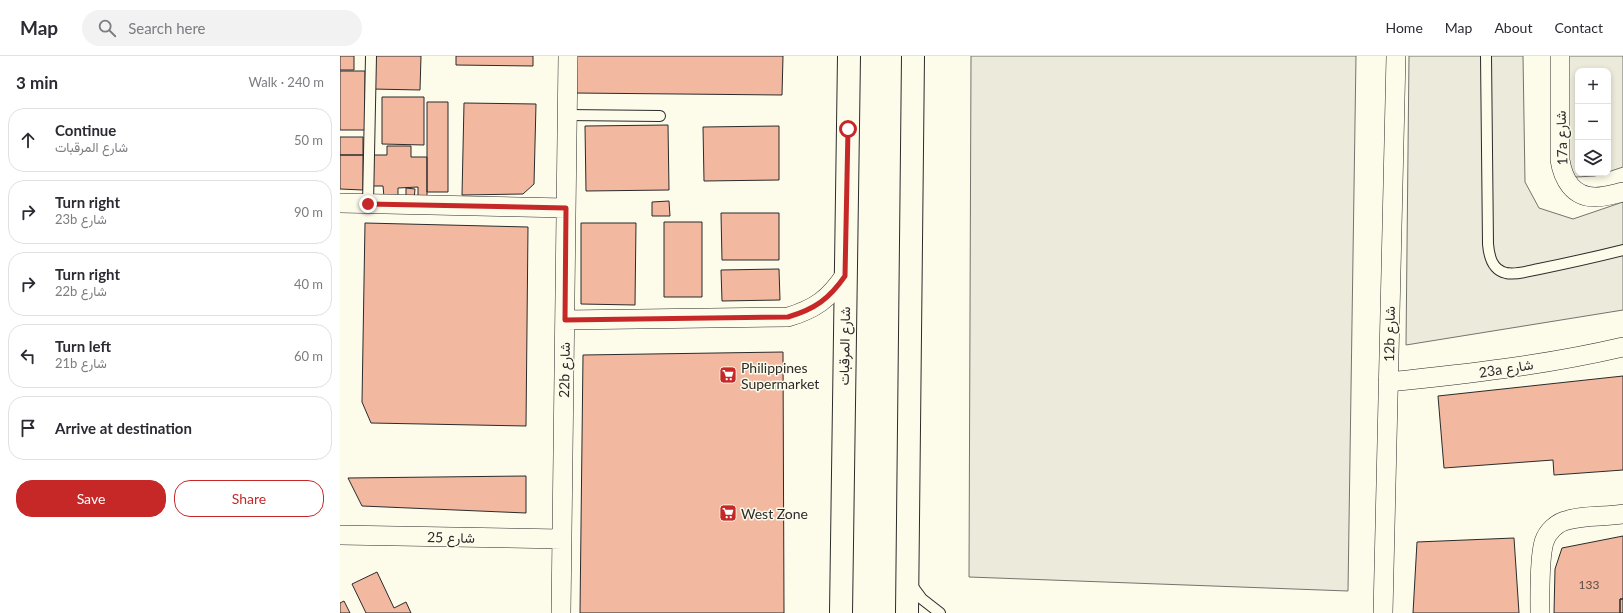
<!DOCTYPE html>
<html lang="en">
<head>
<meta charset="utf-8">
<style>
  :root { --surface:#fff; --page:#f2f2f3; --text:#2b2b33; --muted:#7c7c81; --line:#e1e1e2; --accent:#c62828 }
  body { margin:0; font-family:Lato,Vazirmatn,sans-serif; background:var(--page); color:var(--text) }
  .controls { position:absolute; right:12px; top:12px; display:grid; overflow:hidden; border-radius:8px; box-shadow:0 2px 6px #0003 }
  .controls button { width:36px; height:36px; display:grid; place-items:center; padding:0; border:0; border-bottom:1px solid var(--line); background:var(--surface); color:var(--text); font:20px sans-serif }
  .stop { position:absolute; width:12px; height:12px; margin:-9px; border:3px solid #c62828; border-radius:50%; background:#fff }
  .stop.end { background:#c62828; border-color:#fff; box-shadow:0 1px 4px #0008 }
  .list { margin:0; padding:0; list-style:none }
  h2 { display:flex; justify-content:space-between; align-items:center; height:52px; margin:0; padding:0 16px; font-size:17px }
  h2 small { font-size:13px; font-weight:400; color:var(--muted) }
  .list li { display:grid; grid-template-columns:26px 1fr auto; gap:12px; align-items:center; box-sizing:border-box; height:64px; margin:0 8px 8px; padding:0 8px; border:1px solid var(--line); border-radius:16px }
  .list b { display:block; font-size:15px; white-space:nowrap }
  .list p { margin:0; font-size:13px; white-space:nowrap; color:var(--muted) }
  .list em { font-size:13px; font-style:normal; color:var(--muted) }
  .actions { display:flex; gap:8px; padding:12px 16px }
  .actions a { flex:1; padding:9px 0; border:1px solid var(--accent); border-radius:16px; text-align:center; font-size:14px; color:var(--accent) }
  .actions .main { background:var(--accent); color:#fff }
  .icon { flex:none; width:22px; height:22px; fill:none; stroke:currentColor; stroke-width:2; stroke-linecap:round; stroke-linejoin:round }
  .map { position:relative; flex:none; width:1283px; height:557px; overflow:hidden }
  header { display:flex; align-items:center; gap:24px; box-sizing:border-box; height:56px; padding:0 20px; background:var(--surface); border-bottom:1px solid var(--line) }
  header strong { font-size:19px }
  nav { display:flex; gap:22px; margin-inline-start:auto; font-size:14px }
  .search { width:280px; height:36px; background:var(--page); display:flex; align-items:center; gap:10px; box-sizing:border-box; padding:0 14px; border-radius:22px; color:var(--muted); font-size:15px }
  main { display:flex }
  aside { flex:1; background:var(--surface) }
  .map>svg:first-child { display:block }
  .parking { fill:#eceadb; stroke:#74746e }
  .building { fill:#f2b8a0; stroke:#2b2b2b }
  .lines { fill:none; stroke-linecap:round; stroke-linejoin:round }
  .lane-casing { stroke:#2b2b2b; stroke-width:12 }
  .street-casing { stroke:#2b2b2b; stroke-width:20 }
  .secondary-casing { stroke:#2b2b2b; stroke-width:24 }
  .lane { stroke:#fdfbea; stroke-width:10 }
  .street { stroke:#fdfbea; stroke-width:19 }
  .secondary { stroke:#fdfbea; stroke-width:22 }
  .route { stroke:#c62828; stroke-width:5 }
  .labels { text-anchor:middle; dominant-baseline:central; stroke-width:3; stroke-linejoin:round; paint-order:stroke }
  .number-label { font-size:12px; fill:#5d4e48 }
  .street-label { font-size:14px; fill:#2b2b2b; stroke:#fdfbea }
  .poi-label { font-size:14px; fill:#2b2b2b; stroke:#fdfbea; text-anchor:start }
</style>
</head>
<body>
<header>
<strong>Map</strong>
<div class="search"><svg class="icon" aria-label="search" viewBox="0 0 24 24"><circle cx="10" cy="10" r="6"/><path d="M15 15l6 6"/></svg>Search here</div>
<nav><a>Home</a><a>Map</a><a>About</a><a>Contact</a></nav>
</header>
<main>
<aside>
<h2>3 min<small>Walk · 240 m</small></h2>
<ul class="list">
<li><svg class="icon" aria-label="ahead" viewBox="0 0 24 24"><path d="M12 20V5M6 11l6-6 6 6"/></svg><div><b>Continue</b><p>شارع المرقبات</p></div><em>50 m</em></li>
<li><svg class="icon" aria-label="right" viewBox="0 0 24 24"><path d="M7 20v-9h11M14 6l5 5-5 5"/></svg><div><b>Turn right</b><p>23b شارع</p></div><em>90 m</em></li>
<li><svg class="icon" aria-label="right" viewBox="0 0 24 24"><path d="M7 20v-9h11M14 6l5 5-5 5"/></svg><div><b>Turn right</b><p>22b شارع</p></div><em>40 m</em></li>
<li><svg class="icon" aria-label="left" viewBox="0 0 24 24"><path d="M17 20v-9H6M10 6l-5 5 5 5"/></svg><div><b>Turn left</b><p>21b شارع</p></div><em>60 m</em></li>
<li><svg class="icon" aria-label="arrive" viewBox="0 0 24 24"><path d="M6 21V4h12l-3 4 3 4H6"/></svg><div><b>Arrive at destination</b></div></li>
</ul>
<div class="actions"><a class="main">Save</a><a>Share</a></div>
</aside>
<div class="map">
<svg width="1283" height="557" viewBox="0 0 1283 557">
  <rect width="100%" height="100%" fill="#fdfbea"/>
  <path class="parking" d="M 631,0 L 1016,0 L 1008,535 L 629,521 Z
    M 1069,0 L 1183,0 L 1185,126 L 1199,152 L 1233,163 L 1283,146 L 1283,254 L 1066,289 Z
    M 1220,0 L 1283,0 L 1283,111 L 1268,116 L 1268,15 L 1238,15 L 1238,117 L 1264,117 L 1255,120 L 1236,121 L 1221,107 Z"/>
  <path class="building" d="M 0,0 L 14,0 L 14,14 L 0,14 Z
    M 33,0 L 81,0 L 80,34 L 32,33 Z
    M 116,0 L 193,0 L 193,10 L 116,9 Z
    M 234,0 L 443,0 L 442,39 L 234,37 Z
    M 0,15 L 25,15 L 25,74 L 0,74 Z
    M 42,41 L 84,41 L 84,89 L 42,88 Z
    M 87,46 L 108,46 L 108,136 L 87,136 Z
    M 124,47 L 196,48 L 194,128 L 183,138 L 122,139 Z
    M 328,69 L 329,134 L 246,135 L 245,70 Z
    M 439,70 L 439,124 L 364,125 L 363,71 Z
    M 0,81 L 23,81 L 23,99 L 0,99 Z
    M 47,90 L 71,90 L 71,101 L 87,101 L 87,142 L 78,142 L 78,131 L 58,132 L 58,141 L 44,141 L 43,130 L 31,130 L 31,99 L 47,99 Z
    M 0,99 L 23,99 L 23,134 L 0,133 Z
    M 66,132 L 75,133 L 74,144 L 66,145 Z
    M 329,145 L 330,160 L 312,160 L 312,146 Z
    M 381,157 L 439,157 L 439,204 L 382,204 Z
    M 324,166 L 362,166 L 362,241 L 324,241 Z
    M 25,167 L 188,171 L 186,370 L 31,367 L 22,346 Z
    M 241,167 L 296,167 L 295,249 L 241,248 Z
    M 439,213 L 440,244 L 382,245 L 381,214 Z
    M 443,296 L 444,557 L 240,557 L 243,299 Z
    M 1283,320 L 1283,414 L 1214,419 L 1213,404 L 1104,412 L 1098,340 Z
    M 186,420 L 186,457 L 22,450 L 8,422 Z
    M 1283,480 L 1283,543 L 1280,543 L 1280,557 L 1214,557 L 1215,513 L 1222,492 Z
    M 1174,482 L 1179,557 L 1073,557 L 1077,486 Z
    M 37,516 L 54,552 L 66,546 L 71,557 L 26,557 L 12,528 Z
    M 1280,543 L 1283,543 L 1283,557 L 1280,557 Z
    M 4,545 L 10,557 L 0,557 L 0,547 Z"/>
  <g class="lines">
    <g class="lane-casing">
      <path id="lane" d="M 1146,0 L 1148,188 C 1149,200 1152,214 1166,217 C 1177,219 1189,215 1199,213 C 1228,207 1255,201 1283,194
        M 227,59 L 320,60
        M 28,148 L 31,0
        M 571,528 L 582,543 L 600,557"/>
    </g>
    <g class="street-casing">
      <path id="street" d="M 1220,0 L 1220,104 C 1223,123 1233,141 1255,141 C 1264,141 1274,138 1283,136
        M 0,147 L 226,152
        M 225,264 L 448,261 C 475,253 489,243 505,219
        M 1048,326 C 1127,318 1206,309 1283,291
        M 0,479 L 222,483
        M 221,557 L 228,0
        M 1043,557 L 1056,0
        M 1200,557 C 1200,538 1199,503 1204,486 C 1207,476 1217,466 1228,464 C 1245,459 1265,461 1283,458"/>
    </g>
    <g class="secondary-casing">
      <path id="secondary" d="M 501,557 L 509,0
        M 567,557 L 573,0"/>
    </g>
    <use href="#lane" class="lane"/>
    <use href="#street" class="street"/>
    <use href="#secondary" class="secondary"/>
  </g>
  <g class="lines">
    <path class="route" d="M 28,148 L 226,152 L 225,264 L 448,261 C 475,253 489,243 505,220 L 508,73"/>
  </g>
  <defs>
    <g id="supermarket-square" transform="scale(0.9)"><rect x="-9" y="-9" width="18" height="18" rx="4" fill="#c62828" stroke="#fdfbea"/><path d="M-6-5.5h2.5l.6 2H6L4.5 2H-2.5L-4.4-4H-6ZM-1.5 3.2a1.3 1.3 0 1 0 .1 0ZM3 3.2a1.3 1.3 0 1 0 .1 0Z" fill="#fff"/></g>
  </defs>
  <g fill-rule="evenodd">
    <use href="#supermarket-square" x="388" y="319"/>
    <use href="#supermarket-square" x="388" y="457"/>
  </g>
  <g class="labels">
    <g class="number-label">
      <text x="1249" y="528">133</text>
    </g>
    <g class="street-label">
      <text transform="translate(1221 82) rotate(-92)">17a شارع</text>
      <text transform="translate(1049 278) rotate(-89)">12b شارع</text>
      <text transform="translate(504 290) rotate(-89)">شارع المرقبات</text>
      <text transform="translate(1166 312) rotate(-9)">23a شارع</text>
      <text transform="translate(224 314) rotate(-89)">22b شارع</text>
      <text transform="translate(111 481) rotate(1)">شارع 25</text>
    </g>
    <g class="poi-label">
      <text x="401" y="311">Philippines<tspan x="401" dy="16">Supermarket</tspan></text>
      <text x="401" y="457">West Zone</text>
    </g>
  </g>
</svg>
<div class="controls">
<button>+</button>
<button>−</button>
<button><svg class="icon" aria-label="layers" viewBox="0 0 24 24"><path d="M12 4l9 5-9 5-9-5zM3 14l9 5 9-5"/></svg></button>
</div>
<div class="stop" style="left:508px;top:73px"></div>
<div class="stop end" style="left:28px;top:148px"></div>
</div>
</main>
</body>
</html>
